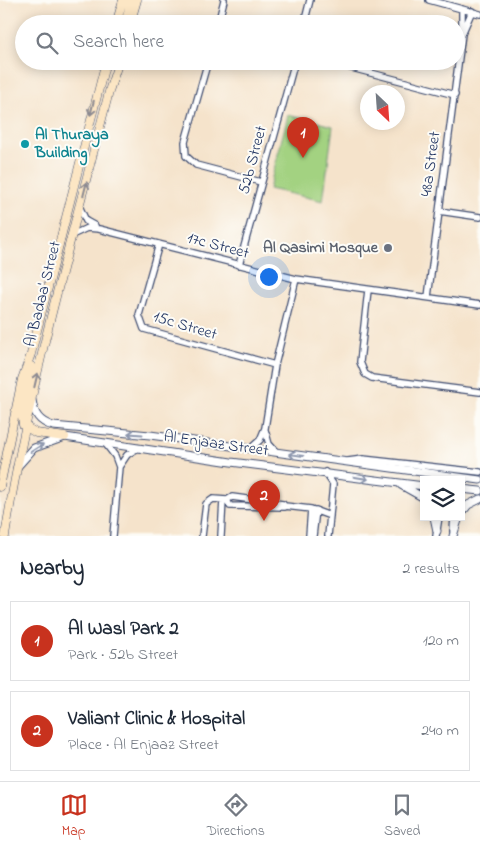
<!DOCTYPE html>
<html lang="en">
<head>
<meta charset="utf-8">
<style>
  :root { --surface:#fff; --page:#f6f6f7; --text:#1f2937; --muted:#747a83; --line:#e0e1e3; --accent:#c8321e }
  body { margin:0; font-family:"Indie Flower",sans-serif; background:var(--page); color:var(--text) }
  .controls { position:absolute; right:15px; bottom:15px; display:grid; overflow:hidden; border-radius:0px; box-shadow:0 2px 12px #0003 }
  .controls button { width:45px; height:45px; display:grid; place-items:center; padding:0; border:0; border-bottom:1px solid var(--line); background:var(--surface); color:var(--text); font:25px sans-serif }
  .compass { position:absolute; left:360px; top:85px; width:45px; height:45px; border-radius:50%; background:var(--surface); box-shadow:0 2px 12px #0003; rotate:155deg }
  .you { position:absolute; left:268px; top:276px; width:18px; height:18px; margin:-12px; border:4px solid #fff; border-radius:50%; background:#1a73e8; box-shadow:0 0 0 8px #1a73e833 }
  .badge { display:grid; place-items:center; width:32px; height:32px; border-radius:50%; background:var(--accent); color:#fff; font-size:16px; font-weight:700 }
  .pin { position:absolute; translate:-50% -41px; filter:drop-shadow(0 1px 2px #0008) }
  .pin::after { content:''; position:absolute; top:26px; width:18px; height:15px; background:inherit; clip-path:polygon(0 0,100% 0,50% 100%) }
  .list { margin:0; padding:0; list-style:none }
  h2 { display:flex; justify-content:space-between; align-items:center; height:65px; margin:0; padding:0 20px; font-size:21px }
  h2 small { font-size:16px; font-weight:400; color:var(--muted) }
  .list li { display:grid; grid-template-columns:32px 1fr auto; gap:15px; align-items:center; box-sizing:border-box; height:80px; margin:0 10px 10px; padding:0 10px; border:1px solid var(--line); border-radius:0px }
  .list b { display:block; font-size:19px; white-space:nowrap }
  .list p { margin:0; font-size:16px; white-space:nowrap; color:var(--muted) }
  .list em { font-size:16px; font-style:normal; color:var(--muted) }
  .icon { flex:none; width:28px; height:28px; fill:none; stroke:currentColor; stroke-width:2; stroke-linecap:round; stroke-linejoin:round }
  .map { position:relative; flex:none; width:480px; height:536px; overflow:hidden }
  .search { position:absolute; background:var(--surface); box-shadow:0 2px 12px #0003; left:15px; right:15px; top:15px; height:55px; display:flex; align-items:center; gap:12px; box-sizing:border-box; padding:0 18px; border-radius:28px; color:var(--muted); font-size:19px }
  .sheet { height:245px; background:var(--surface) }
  nav { display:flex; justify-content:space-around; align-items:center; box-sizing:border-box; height:70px; border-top:1px solid var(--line); background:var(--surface); font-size:14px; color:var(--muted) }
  nav a { display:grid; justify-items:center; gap:2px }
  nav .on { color:var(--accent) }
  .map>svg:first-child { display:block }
  .green { fill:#a3d281; stroke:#5f8070 }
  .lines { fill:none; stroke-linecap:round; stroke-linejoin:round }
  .minor-casing { stroke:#3c4a6e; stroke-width:8 }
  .tertiary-casing { stroke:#3c4a6e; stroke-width:9 }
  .secondary-casing { stroke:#3c4a6e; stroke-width:9 }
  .minor { stroke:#fff; stroke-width:5.5 }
  .tertiary { stroke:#fff; stroke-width:7 }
  .secondary { stroke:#fce6c4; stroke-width:8 }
  .oneway { stroke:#8c8a91 }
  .oneway2 { stroke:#8d97ae }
  .culture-dot { fill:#0f9aa8; stroke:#fdfcf7; stroke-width:2 }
  .worship-dot { fill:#6b7280; stroke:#fdfcf7; stroke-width:2 }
  .labels { text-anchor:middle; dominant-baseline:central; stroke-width:4; stroke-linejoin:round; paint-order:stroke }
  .culture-label { font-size:16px; font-weight:bold; fill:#0d838f; stroke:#fdfcf7; text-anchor:start }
  .street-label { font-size:16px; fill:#1b2f5e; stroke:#fdfcf7 }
  .worship-label { font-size:16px; font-weight:bold; fill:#5b616d; stroke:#fdfcf7; text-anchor:end }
</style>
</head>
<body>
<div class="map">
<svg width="480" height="536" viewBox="0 0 480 536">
  <rect width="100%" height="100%" fill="#fdfcf7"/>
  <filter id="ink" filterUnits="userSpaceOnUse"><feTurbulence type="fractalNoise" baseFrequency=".02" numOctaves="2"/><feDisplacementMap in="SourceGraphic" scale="10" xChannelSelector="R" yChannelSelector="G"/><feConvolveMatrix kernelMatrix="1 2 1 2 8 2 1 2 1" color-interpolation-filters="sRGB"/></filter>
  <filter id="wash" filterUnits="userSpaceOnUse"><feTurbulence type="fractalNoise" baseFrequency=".0096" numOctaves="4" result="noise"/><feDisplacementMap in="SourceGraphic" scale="20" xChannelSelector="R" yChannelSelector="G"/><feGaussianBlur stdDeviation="1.12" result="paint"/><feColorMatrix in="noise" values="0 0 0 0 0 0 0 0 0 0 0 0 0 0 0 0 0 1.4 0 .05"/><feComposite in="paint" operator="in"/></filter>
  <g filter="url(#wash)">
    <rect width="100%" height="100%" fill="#f5e3cb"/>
    <path class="green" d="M 288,115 L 333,126 L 323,201 L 269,189 Z"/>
  </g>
  <g filter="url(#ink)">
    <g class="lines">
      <g class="minor-casing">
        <path id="minor" d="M 429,0 L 480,14
          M 218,24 L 224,0
          M 304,24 L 310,0
          M 462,34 L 472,11
          M 208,61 L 185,142 L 186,156 L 196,165 L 261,182
          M 325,61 L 455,95
          M 80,208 L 86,221 L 95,226
          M 439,211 L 480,217
          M 72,235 L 87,228 L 99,229 L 296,279 L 480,305
          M 159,244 L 139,315 L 144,329 L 275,365
          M 239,265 L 295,61
          M 368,290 L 360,362 L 365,374 L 372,378 L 480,392
          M 428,297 L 462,34 L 462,9
          M 265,430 L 269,444 L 276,452
          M 105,443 L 115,456 L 119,467 L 113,536
          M 250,449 L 260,440 L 265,428 L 275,365 L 296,279
          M 348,461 L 363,459 L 480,472
          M 119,467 L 127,455 L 138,448
          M 325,472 L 333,484 L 328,536
          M 232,497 L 283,504 L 285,507 L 230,506 L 227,500 Z
          M 285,506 L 311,509 L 330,516
          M 453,531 L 454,517
          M 202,536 L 206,504 L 213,499 L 227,500
          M 221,536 L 223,500
          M 309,536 L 311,509
          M 313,536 L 316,510
          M 436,536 L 439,517"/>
      </g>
      <g class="tertiary-casing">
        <path id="tertiary" d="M 32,400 C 34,414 39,422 53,426 L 150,435 L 480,480
          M 17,467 L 34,448 L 65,437 L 231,462 L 424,486
          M 401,485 L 424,498
          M 461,489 L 480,491
          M 461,514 L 468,505 L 480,499
          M 434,517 L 437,531
          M 453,536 L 459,517"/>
      </g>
      <g class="secondary-casing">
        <path id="secondary" d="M 116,24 L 123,0
          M 125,24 L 131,0
          M 130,24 L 137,0
          M 31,366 L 21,411 L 23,425 L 36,433 L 65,437
          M 0,487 L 22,379 L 31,354 L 106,61
          M 5,536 C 29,385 72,237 110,88 L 119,61"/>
      </g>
      <use href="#minor" class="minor"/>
      <use href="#tertiary" class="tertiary"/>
      <use href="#secondary" class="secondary"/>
    </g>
    <defs><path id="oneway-shaft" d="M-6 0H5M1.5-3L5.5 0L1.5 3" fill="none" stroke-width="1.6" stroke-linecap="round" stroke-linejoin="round" transform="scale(1.25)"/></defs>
    <g class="oneway">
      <use href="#oneway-shaft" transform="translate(92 108) rotate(104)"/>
      <use href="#oneway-shaft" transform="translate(85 189) rotate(-76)"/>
      <use href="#oneway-shaft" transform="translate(36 380) rotate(-77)"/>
    </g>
    <g class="oneway2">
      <use href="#oneway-shaft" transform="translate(135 434) rotate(-176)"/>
      <use href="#oneway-shaft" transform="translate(37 448) rotate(-32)"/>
      <use href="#oneway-shaft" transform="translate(296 455) rotate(-172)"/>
      <use href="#oneway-shaft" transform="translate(361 478) rotate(9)"/>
    </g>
  </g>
  <circle class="culture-dot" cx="25" cy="144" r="5"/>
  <circle class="worship-dot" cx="388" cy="248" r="5"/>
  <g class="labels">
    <g class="culture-label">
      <text x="35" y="135">Al Thuraya<tspan x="35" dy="18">Building</tspan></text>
    </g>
    <g class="street-label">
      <text transform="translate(253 160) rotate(-75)">52b Street</text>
      <text transform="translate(431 164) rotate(-82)">48a Street</text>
      <text transform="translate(218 246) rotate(15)">17c Street</text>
      <text transform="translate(43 294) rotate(-76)">Al Badaa' Street</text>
      <text transform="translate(185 326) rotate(17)">15c Street</text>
      <text transform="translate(216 444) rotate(8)">Al Enjaaz Street</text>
    </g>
    <g class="worship-label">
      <text x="378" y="248">Al Qasimi Mosque</text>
    </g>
  </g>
</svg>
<div class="controls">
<button><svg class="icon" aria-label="layers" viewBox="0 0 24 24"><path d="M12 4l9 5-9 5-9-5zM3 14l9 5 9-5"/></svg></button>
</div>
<svg class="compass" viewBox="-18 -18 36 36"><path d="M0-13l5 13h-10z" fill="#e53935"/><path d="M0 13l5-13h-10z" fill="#747a83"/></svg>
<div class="you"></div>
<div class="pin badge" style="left:303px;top:158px">1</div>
<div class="pin badge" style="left:264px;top:521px">2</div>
<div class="search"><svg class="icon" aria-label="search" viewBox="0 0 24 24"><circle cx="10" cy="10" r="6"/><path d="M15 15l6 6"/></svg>Search here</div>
</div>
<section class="sheet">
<h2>Nearby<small>2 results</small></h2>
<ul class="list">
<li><span class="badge">1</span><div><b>Al Wasl Park 2</b><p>Park · 52b Street</p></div><em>120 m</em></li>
<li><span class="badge">2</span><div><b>Valiant Clinic &amp; Hospital</b><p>Place · Al Enjaaz Street</p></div><em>240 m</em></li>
</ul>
</section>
<nav>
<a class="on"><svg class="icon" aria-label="map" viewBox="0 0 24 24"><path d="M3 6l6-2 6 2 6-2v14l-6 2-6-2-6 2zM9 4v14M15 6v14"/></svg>Map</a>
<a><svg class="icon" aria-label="directions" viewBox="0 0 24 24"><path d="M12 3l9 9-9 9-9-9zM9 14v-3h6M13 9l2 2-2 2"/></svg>Directions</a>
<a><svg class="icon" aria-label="saved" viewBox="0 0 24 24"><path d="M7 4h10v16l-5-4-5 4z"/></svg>Saved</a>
</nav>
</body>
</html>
